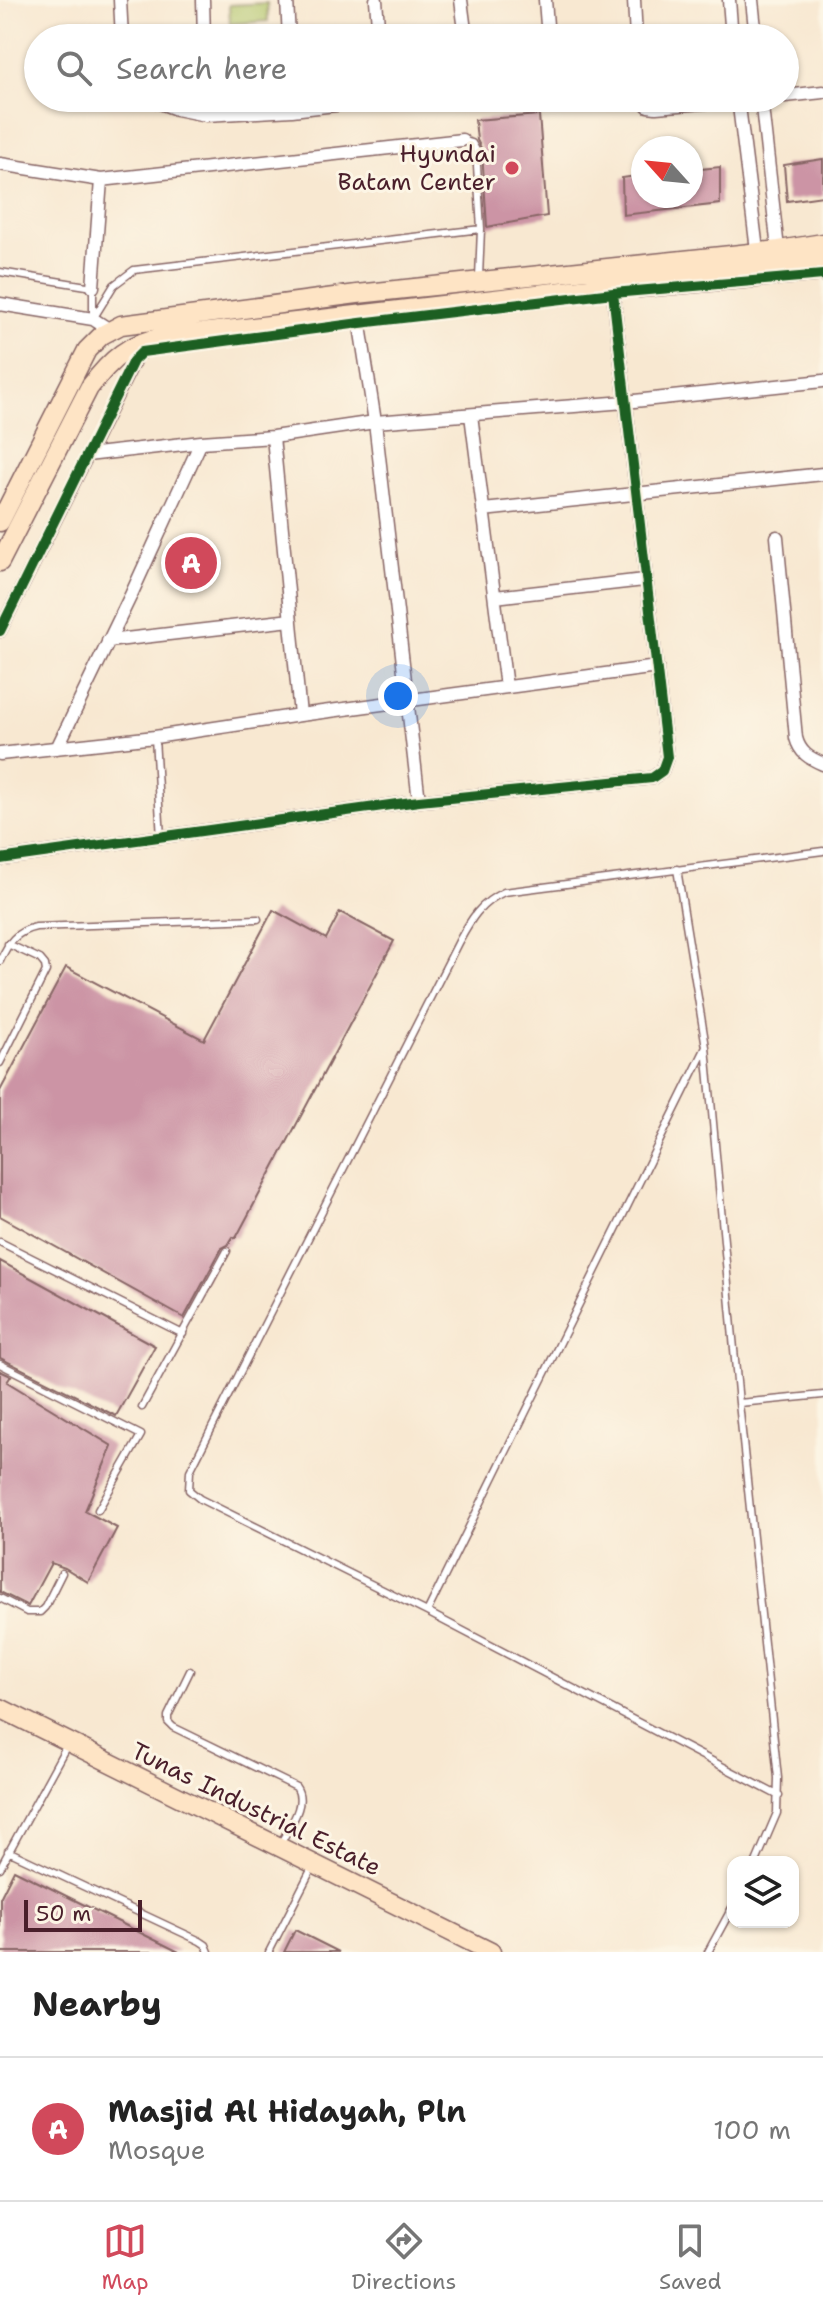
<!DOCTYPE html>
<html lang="en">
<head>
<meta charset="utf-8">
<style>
  :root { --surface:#fff; --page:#f6f6f6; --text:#222; --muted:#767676; --line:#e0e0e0; --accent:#d1495b }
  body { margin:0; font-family:"Shantell Sans",sans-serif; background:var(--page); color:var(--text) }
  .controls { position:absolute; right:24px; bottom:24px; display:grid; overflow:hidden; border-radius:16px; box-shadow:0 2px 6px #0004 }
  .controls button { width:72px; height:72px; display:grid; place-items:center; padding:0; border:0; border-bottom:2px solid var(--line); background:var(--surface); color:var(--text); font:40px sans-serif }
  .compass { position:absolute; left:631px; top:136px; width:72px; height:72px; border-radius:50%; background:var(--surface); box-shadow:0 2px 6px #0004; rotate:297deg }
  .scale { position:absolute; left:24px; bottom:20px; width:118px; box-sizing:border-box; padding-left:8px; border:4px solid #4a1f2b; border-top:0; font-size:22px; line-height:28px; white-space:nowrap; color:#4a1f2b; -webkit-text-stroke:6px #fcf5e5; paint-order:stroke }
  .you { position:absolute; left:398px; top:696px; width:28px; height:28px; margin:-20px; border:6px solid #fff; border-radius:50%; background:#1a73e8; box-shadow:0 0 0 12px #1a73e833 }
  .badge { display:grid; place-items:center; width:52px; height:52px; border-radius:50%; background:var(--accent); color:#fff; font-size:26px; font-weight:700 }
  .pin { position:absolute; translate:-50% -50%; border:4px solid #fff; box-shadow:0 2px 8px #0006 }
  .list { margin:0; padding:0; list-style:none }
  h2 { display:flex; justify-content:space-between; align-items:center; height:104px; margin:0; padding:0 32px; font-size:34px }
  h2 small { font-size:26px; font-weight:400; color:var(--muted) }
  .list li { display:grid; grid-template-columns:52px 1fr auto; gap:24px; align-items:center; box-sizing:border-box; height:144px; padding:0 32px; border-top:2px solid var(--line) }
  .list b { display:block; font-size:30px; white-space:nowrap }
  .list p { margin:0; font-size:26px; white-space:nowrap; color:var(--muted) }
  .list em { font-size:26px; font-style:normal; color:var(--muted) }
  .icon { flex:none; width:44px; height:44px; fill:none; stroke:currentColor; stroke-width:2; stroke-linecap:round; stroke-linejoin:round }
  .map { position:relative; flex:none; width:823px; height:1952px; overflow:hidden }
  .search { position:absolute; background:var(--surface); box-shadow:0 2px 6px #0004; left:24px; right:24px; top:24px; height:88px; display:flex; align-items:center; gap:20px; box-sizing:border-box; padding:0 28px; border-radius:44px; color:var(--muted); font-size:30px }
  .sheet { height:248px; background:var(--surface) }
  nav { display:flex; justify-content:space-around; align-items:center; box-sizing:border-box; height:112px; border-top:2px solid var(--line); background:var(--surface); font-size:22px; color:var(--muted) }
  nav a { display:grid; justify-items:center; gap:4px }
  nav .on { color:var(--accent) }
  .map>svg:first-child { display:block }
  .green { fill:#afc366; stroke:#7c7148; stroke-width:2 }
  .building { fill:#cc94a5 }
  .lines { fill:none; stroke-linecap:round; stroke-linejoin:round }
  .lane-casing { stroke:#876565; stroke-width:9 }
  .street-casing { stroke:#876565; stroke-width:15 }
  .secondary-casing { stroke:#876565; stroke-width:21 }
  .lane { stroke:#fff; stroke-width:6 }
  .street { stroke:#fff; stroke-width:12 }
  .secondary { stroke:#fee4c5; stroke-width:18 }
  .cycleway-casing { stroke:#fcf5e5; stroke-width:15 }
  .cycleway { stroke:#1b5e20; stroke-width:10 }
  .poi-dot { fill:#d1495b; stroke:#fcf5e5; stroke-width:3 }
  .labels { text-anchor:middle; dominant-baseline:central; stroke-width:6; stroke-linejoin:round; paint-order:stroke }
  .poi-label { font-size:24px; fill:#4a1f2b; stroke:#fcf5e5; text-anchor:end }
  .street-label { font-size:24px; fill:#4a1f2b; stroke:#fcf5e5 }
</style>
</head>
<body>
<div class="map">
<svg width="823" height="1952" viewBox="0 0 823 1952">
  <rect width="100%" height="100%" fill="#fcf5e5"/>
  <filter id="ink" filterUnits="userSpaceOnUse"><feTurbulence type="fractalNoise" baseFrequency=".0125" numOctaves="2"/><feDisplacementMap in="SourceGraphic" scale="16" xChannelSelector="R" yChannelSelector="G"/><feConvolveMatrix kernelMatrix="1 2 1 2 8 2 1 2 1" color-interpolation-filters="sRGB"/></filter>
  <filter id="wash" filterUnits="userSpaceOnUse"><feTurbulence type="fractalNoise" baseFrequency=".006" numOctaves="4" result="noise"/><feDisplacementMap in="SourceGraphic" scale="32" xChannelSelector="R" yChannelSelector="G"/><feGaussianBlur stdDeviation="1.8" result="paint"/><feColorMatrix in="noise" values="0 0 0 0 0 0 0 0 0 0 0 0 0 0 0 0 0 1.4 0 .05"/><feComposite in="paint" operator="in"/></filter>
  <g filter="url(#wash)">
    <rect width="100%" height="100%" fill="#f8e8d1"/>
    <path class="green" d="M 267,3 L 268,21 L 230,24 L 229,5 Z"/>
    <g id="blocks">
      <path class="building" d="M 539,115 L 547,216 L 487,227 L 482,150 L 477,140 L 475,120 Z
        M 823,159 L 823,196 L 787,201 L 784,165 Z
        M 720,167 L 720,204 L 623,215 L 622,178 L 643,175 L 643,196 L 691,196 L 691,170 Z
        M 273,910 L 326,939 L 340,912 L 394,941 L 236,1238 L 233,1237 L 228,1245 L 222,1248 L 184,1318 L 0,1216 L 0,1091 L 66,967 L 204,1040 Z
        M 0,1261 L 155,1346 L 116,1416 L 0,1358 Z
        M 0,1371 L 11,1376 L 7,1382 L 112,1446 L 85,1511 L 117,1528 L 88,1582 L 65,1568 L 51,1563 L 28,1606 L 0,1592 Z
        M 14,1870 L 179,1952 L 0,1952 L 0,1898 Z
        M 295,1930 L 339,1952 L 284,1952 Z"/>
    </g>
  </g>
  <g filter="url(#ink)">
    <use href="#blocks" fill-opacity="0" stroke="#876565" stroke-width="2"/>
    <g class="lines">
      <g class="lane-casing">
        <path id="lane" d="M 462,140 L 472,143 L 476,150 L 481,229 L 479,277
          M 0,272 L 93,287 L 93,319
          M 93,319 L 114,285 L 134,270 L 481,229
          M 155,738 L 161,838
          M 677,869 L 706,1047 L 739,1403
          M 0,961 C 8,943 16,931 36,927 L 258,919
          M 0,1063 L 46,971 L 45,965 L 40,959 L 8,944
          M 0,1242 L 183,1334
          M 0,1364 L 141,1435 L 98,1510
          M 142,1407 L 227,1251
          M 0,1598 L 27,1612 L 40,1612 L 45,1607 L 62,1573
          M 427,1612 L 706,1047
          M 190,1671 L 168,1716 L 168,1722 L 173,1727 L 296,1787 C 308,1804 288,1828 280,1845
          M 779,1796 L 427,1612 L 200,1499 L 189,1490 L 190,1471 L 459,941 C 471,919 480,903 504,892 L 823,851
          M 8,1851 L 200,1941 L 206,1945 L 209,1952
          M 756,1862 L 777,1813 L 778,1778 L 739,1403 L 823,1395
          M 0,1868 L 67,1745
          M 269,1952 L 313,1866
          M 708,1952 L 733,1906"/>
      </g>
      <g class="street-casing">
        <path id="street" d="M 120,0 L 122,38
          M 203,0 L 204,38
          M 287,0 L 289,38
          M 376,0 L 379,38
          M 461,0 L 466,38
          M 545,0 L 548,38
          M 634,0 L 636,38
          M 729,0 L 732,38
          M 752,0 L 756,38
          M 785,96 L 823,92
          M 147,98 L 176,109 L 206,115 L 292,110 L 395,98
          M 205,98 L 206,115
          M 642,98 L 648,106 L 656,107 L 762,98
          M 738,98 L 758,258
          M 761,98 L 779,258
          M 0,164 L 101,180 L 93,287
          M 101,180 L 462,140
          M 639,291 L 823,275
          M 0,304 L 93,319 L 110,330
          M 358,313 L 375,422 L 419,801
          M 471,415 L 506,687
          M 273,437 L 300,715
          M 87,455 L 201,442 L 273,437 L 375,422 L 625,402 L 823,381
          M 483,510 L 823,474
          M 777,537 L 796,738 C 800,753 809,758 823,764
          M 495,597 L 644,580
          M 0,631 L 137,355 L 148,350 L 287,332
          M 108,641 L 291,620
          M 57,748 L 131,595 L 201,442
          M 0,754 L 155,737 L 300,715 L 657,667
          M 0,859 L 419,801 L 652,778 L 662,771 L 667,757 L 613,293"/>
      </g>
      <g class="secondary-casing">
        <path id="secondary" d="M 0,522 L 87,350 L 102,335 L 121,325 L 357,294 L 779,250 L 823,243
          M 0,562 L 89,388 C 111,359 129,342 165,337 L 823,261
          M 0,1708 L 491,1952"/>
      </g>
      <use href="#lane" class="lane"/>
      <use href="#street" class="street"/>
      <use href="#secondary" class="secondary"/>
      <g class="cycleway-casing">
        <path id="cycleway" d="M 0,631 L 133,361 L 142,352 L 360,323 L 613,293 L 823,275
          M 0,859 L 419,801 L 652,778 L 662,771 L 667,757 L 613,293"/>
      </g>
      <use href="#cycleway" class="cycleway"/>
    </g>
  </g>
  <circle class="poi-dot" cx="512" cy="168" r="8"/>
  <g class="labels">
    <g class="poi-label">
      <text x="496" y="154">Hyundai<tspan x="496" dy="28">Batam Center</tspan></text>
    </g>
    <g class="street-label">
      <text transform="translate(256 1809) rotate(26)">Tunas Industrial Estate</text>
    </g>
  </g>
</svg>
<div class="controls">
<button><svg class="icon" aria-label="layers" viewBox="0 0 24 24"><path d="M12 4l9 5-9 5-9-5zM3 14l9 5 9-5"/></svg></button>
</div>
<svg class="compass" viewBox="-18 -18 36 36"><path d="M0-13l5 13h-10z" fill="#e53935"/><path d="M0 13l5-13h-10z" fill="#767676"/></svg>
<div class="scale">50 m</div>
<div class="you"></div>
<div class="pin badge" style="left:191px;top:563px">A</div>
<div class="search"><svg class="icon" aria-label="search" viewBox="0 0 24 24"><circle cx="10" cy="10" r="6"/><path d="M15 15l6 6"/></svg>Search here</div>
</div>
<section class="sheet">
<h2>Nearby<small></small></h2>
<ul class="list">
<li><span class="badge">A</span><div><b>Masjid Al Hidayah, Pln</b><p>Mosque</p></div><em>100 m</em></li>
</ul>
</section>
<nav>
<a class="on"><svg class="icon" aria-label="map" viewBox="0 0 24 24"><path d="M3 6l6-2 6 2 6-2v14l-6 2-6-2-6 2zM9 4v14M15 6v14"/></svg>Map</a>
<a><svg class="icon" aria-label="directions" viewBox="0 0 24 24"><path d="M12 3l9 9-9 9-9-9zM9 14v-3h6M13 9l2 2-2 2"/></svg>Directions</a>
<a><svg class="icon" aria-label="saved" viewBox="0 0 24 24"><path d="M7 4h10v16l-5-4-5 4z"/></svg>Saved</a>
</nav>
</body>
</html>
